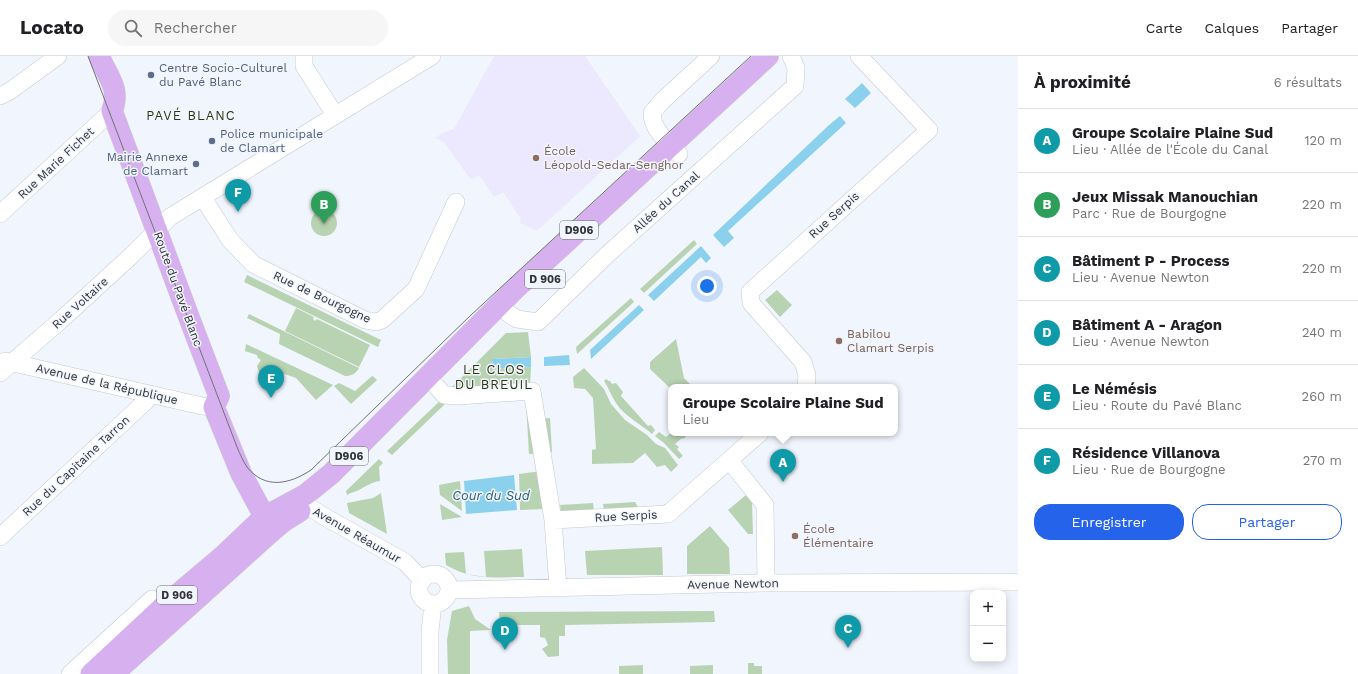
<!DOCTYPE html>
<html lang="fr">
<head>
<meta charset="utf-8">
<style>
  :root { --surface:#fff; --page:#f6f6f6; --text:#202124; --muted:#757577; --line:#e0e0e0; --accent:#2563eb }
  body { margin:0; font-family:"Work Sans",sans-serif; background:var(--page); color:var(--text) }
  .controls { position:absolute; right:12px; bottom:12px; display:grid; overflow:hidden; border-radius:8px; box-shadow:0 2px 10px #0003 }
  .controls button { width:36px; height:36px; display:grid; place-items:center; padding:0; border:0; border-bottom:1px solid var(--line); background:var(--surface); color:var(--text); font:20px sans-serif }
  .you { position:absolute; left:707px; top:230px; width:14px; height:14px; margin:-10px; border:3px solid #fff; border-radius:50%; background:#1a73e8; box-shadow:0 0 0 6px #1a73e833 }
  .badge { display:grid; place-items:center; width:26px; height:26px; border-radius:50%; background:var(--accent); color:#fff; font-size:13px; font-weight:700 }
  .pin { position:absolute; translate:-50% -33px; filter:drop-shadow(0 1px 2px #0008) }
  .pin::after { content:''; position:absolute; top:21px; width:14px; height:12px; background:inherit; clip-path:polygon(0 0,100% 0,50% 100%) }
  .popup { position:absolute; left:668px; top:328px; width:230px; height:52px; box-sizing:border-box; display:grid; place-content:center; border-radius:8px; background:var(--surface); filter:drop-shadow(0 1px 3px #0005); font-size:13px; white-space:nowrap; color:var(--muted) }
  .popup b { font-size:15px; color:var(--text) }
  .popup::after { content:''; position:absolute; left:50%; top:100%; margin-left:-8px; border:8px solid transparent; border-top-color:var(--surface) }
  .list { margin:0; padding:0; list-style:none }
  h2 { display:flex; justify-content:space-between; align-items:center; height:52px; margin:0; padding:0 16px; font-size:17px }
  h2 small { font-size:13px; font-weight:400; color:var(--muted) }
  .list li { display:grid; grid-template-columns:26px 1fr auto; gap:12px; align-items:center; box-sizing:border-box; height:64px; padding:0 16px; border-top:1px solid var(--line) }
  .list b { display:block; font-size:15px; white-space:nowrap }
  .list p { margin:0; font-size:13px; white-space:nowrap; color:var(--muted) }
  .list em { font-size:13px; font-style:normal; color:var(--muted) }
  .actions { display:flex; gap:8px; padding:12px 16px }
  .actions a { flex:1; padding:9px 0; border:1px solid var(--accent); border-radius:16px; text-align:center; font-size:14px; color:var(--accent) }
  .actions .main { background:var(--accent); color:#fff }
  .icon { flex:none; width:22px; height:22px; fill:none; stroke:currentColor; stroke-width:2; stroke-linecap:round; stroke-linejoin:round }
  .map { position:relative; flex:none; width:1018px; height:618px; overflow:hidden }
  header { display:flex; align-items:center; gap:24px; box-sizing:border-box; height:56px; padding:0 20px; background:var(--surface); border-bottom:1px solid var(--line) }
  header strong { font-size:19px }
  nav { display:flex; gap:22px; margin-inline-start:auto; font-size:14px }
  .search { width:280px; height:36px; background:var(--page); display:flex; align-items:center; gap:10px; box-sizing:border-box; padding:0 14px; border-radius:22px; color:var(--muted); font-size:15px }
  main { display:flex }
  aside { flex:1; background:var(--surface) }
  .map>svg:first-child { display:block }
  .education { fill:#ece8fe }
  .green { fill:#b8d3b2 }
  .water { fill:#8bd1ed }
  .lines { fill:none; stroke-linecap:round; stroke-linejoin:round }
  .minor-casing { stroke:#c4c8cf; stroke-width:18 }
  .major-casing { stroke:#d2d2d3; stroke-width:22 }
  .minor { stroke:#fff; stroke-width:17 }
  .major { stroke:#d7b1ef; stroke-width:21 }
  .tram { stroke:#707276; stroke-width:1 }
  .service-dot { fill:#5c6f8a; stroke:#f1f5fd; stroke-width:1.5 }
  .education-dot { fill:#8d6e63; stroke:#f1f5fd; stroke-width:1.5 }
  .labels { text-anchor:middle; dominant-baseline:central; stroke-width:3; stroke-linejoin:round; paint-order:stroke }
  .shield { fill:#f1f5fd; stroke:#6b6d72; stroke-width:1 }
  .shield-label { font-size:11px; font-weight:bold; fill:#323336 }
  .service-label { font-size:12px; fill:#4e5e75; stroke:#f1f5fd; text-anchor:start }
  .education-label { font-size:12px; fill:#785e54; stroke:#f1f5fd; text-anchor:start }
  .street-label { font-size:12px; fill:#323336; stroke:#f1f5fd }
  .neighbourhood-label { font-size:13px; letter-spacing:1px; fill:#2f350d; stroke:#f1f5fd }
  .water-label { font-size:13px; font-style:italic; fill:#285f74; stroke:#f1f5fd }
</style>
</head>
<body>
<header>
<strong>Locato</strong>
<div class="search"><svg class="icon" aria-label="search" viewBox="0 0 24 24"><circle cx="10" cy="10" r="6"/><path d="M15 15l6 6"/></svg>Rechercher</div>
<nav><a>Carte</a><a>Calques</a><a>Partager</a></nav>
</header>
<main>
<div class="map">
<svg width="1018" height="618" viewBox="0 0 1018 618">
  <rect width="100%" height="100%" fill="#f1f5fd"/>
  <path class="education" d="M 494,0 L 585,0 L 640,80 L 537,175 L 520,167 L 521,163 L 503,136 L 494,141 L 479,119 L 471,124 L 444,86 L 435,82 L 441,78 L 454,73 Z"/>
  <path class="green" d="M311 167a13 13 0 1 1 26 0a13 13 0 1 1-26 0Z
    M 694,184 L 697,188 L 644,237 L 640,233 Z
    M 247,219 L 381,284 L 378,291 L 244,226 Z
    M 777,234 L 792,249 L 780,261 L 765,244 Z
    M 631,242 L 634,246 L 577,298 L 576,291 Z
    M 296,252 L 314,261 L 313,263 L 315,265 L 317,263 L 370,289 L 359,311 L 285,275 Z
    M 249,258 L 359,312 C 356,318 351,320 345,320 L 279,288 L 280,278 L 247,262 Z
    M 528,276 L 531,301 L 492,303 L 493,313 L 531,311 L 530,330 L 449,334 L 506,277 Z
    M 676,283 L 684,322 L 693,331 L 671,331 L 671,333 L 650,313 L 650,306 Z
    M 246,288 L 333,329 L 316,344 L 296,322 L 285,318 L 262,325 L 257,310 L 261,304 L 258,302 L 257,299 L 245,295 Z
    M 584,312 L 604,333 L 611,348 L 625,364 L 647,379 L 656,388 L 665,392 L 678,409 L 671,416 L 665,409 L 657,411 L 645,397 L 633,407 L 592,408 L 592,394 L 596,393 L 593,342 L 585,333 L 574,332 L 573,321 Z
    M 372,320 L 374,321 L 377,324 L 351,348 L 334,330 L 339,327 L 355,335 Z
    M 606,323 L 609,325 L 610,325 L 612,328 L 616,327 L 623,336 L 621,340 L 648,370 L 651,369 L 655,374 L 652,378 C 641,368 625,361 616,347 C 611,340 609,332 604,325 Z
    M 441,344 L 452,347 L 445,348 L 392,399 L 387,395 Z
    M 526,347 L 538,398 L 529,398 Z
    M 550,362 L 552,396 L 545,398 L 539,363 Z
    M 659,376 L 666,381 L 671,377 L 690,377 L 683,383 L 682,382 L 675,388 L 679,391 L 677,393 L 683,400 L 679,403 L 664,387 L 655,380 Z
    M 379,403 L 383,407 L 379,411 L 380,425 C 372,426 366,430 359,434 C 355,436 351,436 347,439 L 346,435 Z
    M 541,415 L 546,453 L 520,454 L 519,418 Z
    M 460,425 L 462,455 L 440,439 L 439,429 Z
    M 381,437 L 387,478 L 349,457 L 347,447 L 373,442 Z
    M 746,439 L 752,446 L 753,478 L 748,478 L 728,454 Z
    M 635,446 L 638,451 L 661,450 L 669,447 L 667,450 L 604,454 L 603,448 Z
    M 593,447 L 594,455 L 561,457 L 560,449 Z
    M 440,448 L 462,461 L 442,464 Z
    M 710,470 L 729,492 L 730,518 L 687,518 L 687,490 Z
    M 662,491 L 663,519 L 587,519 L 585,495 Z
    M 522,493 L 524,521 C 494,521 473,525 446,509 L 445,497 L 464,496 L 466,518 L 486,521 L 484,495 Z
    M 469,550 L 475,563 L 491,574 L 470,575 L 470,618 L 448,618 L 447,584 L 452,555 Z
    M 714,555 L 715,566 L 565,569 L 565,580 L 559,580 L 559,600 L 548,601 L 542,593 L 548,589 L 545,582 L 540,581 L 540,569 L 500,569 L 499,556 Z
    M 748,607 L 754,607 L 754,610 L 762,610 L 762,618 L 748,618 Z
    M 643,609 L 643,618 L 619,618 L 619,610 Z
    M 713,609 L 713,618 L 690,618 L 690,610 Z"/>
  <path class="water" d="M 862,27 L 871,37 L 855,52 L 845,43 Z
    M 840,60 L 846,67 L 728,175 L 734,182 L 724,191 L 713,179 L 829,69 Z
    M 701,190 L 711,202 L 706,207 L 701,201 L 654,245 L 648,239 Z
    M 639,249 L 644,254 L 591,303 L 590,294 Z
    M 569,299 L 570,309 L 544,310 L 544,301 Z
    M 531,301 L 531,311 L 493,313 L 492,303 Z
    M 514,419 L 517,454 L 466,458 L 464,425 Z"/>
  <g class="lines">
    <g class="minor-casing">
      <path id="minor" d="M 304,0 L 304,10 L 335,59
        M 0,40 L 10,35 L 58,0
        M 679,98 C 668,86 652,74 652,57 L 662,45 L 711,0
        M 203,142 L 230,184 L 253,208 L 365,264 L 376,266 L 382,264 L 416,233 L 456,146
        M 0,158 L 112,55
        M 509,258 L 517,263 L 538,266 L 609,197 L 795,30 L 796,12 L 791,0
        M 5,305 L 202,350 L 214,351
        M 0,317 L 61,264 L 132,199 L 170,161 L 432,0
        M 437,331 L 444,339 L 458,340 L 532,335 L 553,464 L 558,532
        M 806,331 L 807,319 L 803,306 L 751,247 L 750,236 L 929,74 L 859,0
        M 729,404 L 765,449 L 766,527
        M 297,443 L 325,461 L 405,506 L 422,524
        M 553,464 L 668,458 L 760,377
        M 0,481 L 146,345 L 149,338
        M419 533a15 15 0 1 1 30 0a15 15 0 1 1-30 0Z
        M 449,534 L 766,527 L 1018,526
        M 70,618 L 152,543
        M 430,618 L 430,575 L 433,548"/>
    </g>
    <g class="major-casing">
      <path id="major" d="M 99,0 C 107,20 121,32 112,55 L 190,264 L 219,340 L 214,351 L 241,417 L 271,473
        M 91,618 L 164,550 L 223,500 L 264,461 L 305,439 L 331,418 L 514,234 L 768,0
        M 113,618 L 272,475 L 284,465 L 300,455"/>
    </g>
    <use href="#minor" class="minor"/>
    <use href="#major" class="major"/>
    <path class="tram" d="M 88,0 L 237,391 C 240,398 243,405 247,411 C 265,434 290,428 311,414 L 471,259 L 751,0"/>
  </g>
  <g class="service-dot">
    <circle cx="151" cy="19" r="4"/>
    <circle cx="212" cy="85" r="4"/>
    <circle cx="196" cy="108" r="4"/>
  </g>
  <g class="education-dot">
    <circle cx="536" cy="102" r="4"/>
    <circle cx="839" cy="285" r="4"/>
    <circle cx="795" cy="480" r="4"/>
  </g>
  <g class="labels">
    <g class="shield">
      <rect x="560" y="165" width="38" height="18" rx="3"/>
      <rect x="525" y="214" width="40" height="18" rx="3"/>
      <rect x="330" y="391" width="38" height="18" rx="3"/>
      <rect x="157" y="530" width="40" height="18" rx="3"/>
    </g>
    <g class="shield-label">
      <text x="579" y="174">D906</text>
      <text x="545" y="223">D 906</text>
      <text x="349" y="400">D906</text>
      <text x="177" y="539">D 906</text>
    </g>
    <g class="service-label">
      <text x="159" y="12">Centre Socio-Culturel<tspan x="159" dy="14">du Pavé Blanc</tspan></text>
      <text x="220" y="78">Police municipale<tspan x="220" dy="14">de Clamart</tspan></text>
      <text x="188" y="101" text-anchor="end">Mairie Annexe<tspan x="188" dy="14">de Clamart</tspan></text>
    </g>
    <g class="education-label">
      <text x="544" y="95">École<tspan x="544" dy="14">Léopold-Sedar-Senghor</tspan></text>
      <text x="847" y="278">Babilou<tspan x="847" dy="14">Clamart Serpis</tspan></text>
      <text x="803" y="473">École<tspan x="803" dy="14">Élémentaire</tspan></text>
    </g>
    <g class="street-label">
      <text transform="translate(56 107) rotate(-43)">Rue Marie Fichet</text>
      <text transform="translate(666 146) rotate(-42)">Allée du Canal</text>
      <text transform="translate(834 159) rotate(-42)">Rue Serpis</text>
      <text transform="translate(178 233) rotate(70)">Route du Pavé Blanc</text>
      <text transform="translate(322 241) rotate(25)">Rue de Bourgogne</text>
      <text transform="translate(80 247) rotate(-42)">Rue Voltaire</text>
      <text transform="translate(107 328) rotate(13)">Avenue de la République</text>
      <text transform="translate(76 410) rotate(-43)">Rue du Capitaine Tarron</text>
      <text transform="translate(626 460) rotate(-3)">Rue Serpis</text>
      <text transform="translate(357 479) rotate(30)">Avenue Réaumur</text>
      <text transform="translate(733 528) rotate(-1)">Avenue Newton</text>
    </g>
    <g class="neighbourhood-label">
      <text x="191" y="59">PAVÉ BLANC</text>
      <text x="494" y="313">LE CLOS<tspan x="494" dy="15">DU BREUIL</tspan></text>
    </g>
    <g class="water-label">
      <text x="491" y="439">Cour du Sud</text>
    </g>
  </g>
</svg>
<div class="controls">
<button>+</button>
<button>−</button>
</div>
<div class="you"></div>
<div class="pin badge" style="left:783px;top:426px;background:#0f9aa8">A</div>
<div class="popup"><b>Groupe Scolaire Plaine Sud</b>Lieu</div>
<div class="pin badge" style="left:324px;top:168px;background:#2e9e5b">B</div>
<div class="pin badge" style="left:848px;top:592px;background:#0f9aa8">C</div>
<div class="pin badge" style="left:505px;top:594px;background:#0f9aa8">D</div>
<div class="pin badge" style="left:271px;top:342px;background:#0f9aa8">E</div>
<div class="pin badge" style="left:238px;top:156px;background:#0f9aa8">F</div>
</div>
<aside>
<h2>À proximité<small>6 résultats</small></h2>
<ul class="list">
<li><span class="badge" style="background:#0f9aa8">A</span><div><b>Groupe Scolaire Plaine Sud</b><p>Lieu · Allée de l'École du Canal</p></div><em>120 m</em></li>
<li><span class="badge" style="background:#2e9e5b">B</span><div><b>Jeux Missak Manouchian</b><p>Parc · Rue de Bourgogne</p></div><em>220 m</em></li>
<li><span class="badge" style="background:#0f9aa8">C</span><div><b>Bâtiment P - Process</b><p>Lieu · Avenue Newton</p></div><em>220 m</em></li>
<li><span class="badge" style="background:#0f9aa8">D</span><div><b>Bâtiment A - Aragon</b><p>Lieu · Avenue Newton</p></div><em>240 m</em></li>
<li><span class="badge" style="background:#0f9aa8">E</span><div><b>Le Némésis</b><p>Lieu · Route du Pavé Blanc</p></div><em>260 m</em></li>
<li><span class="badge" style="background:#0f9aa8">F</span><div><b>Résidence Villanova</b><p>Lieu · Rue de Bourgogne</p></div><em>270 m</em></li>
</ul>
<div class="actions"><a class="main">Enregistrer</a><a>Partager</a></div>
</aside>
</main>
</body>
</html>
